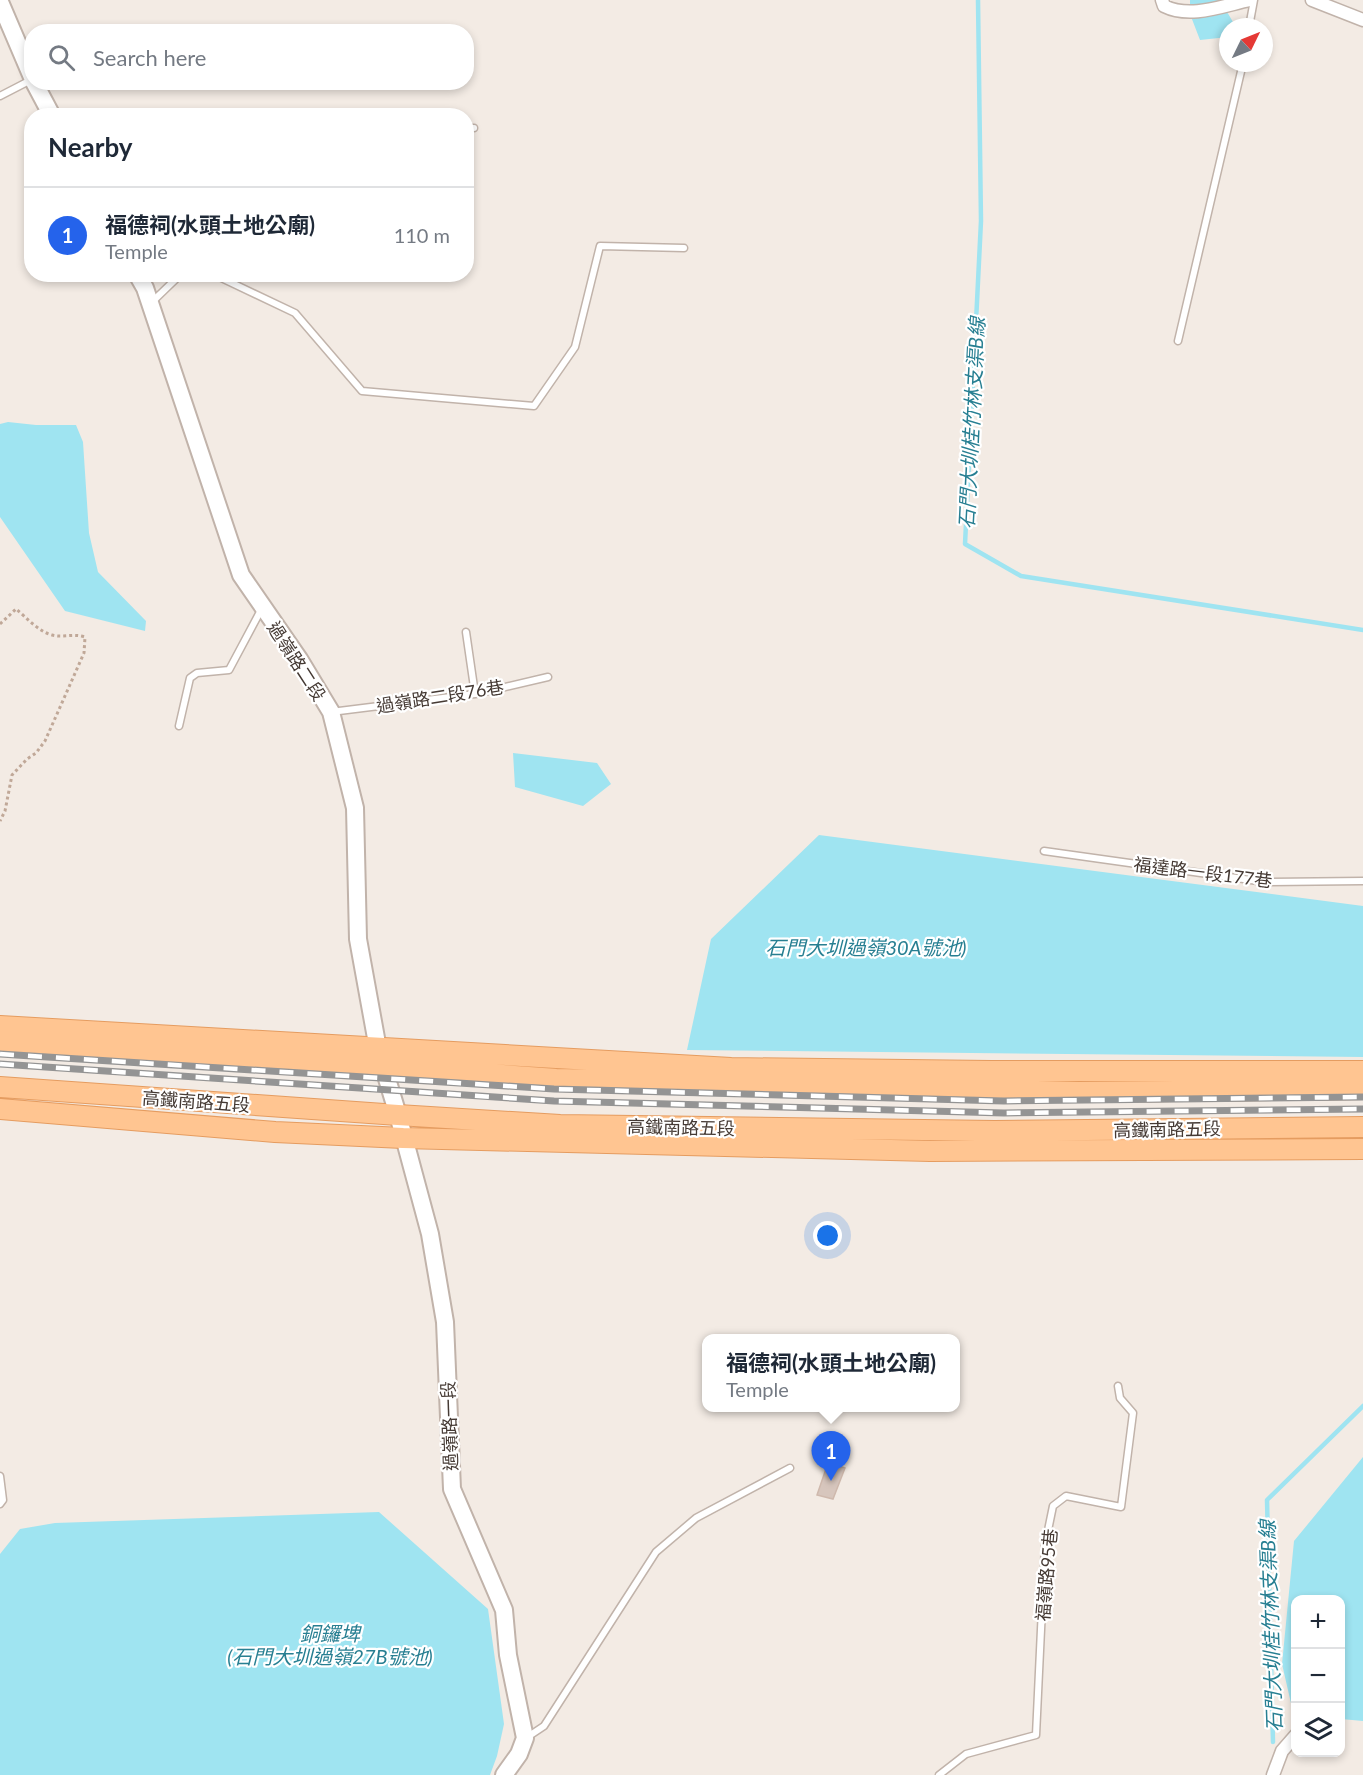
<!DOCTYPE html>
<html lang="en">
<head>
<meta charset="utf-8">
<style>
  :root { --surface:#fff; --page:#f2f2f3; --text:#1f2937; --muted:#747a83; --line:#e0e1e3; --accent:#2563eb }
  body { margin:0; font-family:Lato,"Noto Sans TC",sans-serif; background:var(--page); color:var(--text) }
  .controls { position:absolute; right:18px; bottom:18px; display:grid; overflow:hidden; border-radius:12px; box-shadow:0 3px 9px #0003 }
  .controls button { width:54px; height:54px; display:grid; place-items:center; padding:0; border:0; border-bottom:2px solid var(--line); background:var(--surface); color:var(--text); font:30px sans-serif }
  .compass { position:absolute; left:1219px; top:18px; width:54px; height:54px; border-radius:50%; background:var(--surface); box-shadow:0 3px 9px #0003; rotate:47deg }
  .you { position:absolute; left:828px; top:1236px; width:21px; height:21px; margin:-15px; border:4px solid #fff; border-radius:50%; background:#1a73e8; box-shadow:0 0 0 9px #1a73e833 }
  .badge { display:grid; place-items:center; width:39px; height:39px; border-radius:50%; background:var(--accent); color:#fff; font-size:20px; font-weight:700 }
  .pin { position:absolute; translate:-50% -50px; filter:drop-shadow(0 2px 3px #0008) }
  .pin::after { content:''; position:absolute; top:32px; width:21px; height:18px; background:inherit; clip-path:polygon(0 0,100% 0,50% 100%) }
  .popup { position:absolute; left:702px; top:1334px; width:258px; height:78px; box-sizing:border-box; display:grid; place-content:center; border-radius:12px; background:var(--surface); filter:drop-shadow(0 2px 4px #0005); font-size:20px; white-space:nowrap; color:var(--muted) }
  .popup b { font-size:22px; color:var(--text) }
  .popup::after { content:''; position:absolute; left:50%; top:100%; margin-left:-12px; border:12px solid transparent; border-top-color:var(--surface) }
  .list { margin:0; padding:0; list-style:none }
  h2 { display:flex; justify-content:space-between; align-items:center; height:78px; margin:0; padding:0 24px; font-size:26px }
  h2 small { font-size:20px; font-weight:400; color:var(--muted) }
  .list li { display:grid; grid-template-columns:39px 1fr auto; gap:18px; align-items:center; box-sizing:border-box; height:96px; padding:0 24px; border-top:2px solid var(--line) }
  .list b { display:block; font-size:22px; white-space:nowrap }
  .list p { margin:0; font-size:20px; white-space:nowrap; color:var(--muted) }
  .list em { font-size:20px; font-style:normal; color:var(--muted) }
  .icon { flex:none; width:33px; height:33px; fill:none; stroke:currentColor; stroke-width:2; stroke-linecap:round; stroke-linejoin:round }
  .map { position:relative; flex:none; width:1363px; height:1775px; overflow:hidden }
  .search { position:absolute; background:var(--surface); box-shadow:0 3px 9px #0003; left:24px; top:24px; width:450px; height:66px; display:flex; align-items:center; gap:15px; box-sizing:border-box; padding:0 21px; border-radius:24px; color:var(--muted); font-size:22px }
  .panel { position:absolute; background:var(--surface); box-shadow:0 3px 9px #0003; left:24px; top:108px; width:450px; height:174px; border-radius:24px }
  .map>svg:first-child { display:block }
  .water { fill:#9fe4f1 }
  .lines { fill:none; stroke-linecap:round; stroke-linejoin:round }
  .stream { stroke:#9fe4f1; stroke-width:4.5 }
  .building { fill:#d7c6bd; stroke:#cfb9ad; stroke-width:1.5 }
  .service-casing { stroke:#c1b3aa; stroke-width:9 }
  .minor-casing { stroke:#c1b3aa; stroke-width:15 }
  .tertiary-casing { stroke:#c1b3aa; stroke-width:20 }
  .primary-casing { stroke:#e59c60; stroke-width:22 }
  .path { stroke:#c0a898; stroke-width:3; stroke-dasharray:3 3; stroke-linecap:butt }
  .service { stroke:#fff; stroke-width:6 }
  .minor { stroke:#fff; stroke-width:12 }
  .tertiary { stroke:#fff; stroke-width:16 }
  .primary { stroke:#ffc591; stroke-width:20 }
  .rail-casing { stroke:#949494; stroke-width:7 }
  .rail { stroke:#fff; stroke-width:4.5; stroke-dasharray:14; stroke-linecap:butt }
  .labels { text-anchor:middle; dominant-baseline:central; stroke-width:4.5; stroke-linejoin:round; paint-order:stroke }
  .street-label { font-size:18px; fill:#453a34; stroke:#fff }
  .water-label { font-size:20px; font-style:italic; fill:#277f92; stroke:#fff }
</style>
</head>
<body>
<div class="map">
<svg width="1363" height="1775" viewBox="0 0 1363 1775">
  <rect width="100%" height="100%" fill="#f3ebe4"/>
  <path class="water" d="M 1190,0 L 1220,0 L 1233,22 L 1233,27 L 1228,27 L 1228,37 L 1200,40 L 1190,14 Z
    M 8,422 L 36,425 L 76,425 L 83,442 L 89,533 L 98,572 L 146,621 L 145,631 L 65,611 L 0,517 L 0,424 Z
    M 513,753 L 597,763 L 611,784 L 583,806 L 515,787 Z
    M 819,835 L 1363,906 L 1363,1057 L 687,1050 L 711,939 Z
    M 1363,1457 L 1363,1721 L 1341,1719 L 1340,1600 L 1296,1600 L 1295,1713 L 1293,1712 L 1282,1664 L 1294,1541 Z
    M 379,1512 L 488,1609 L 504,1724 L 497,1756 L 490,1775 L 0,1775 L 0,1554 L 20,1529 L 55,1523 Z"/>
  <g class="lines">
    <path class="stream" d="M 978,0 L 981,221 L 965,544 L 1021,576 L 1363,630
      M 1273,1742 L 1267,1500 L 1363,1406"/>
  </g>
  <path class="building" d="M 828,1463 L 845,1468 L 833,1499 L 817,1495 Z"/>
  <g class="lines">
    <g class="service-casing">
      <path id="service" d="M 1249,27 L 1254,0
        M 0,96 L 31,80
        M 466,128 L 474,128
        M 213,274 L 295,313 L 362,391 L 534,406 L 575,347 L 600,246 L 684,248
        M 151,303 L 181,274
        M 1178,341 L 1243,63
        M 466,632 L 475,694
        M 331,712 L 475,694 L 548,677
        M 179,726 L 190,678 L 197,673 L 229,670 L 261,610
        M 1044,851 L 1265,882 L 1363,881
        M 0,1476 L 3,1500 L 0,1504
        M 526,1738 L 544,1726 L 656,1552 L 696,1518 L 790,1468
        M 939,1775 L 966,1754 L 1036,1735 L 1045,1545 L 1053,1506 L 1066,1496 L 1121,1507 L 1133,1413 L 1120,1398 L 1118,1386"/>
    </g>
    <g class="minor-casing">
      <path id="minor" d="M 1162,0 L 1164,6 C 1190,19 1222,6 1250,0
        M 1312,0 L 1363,20
        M 1273,1775 L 1282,1751 L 1296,1735"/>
    </g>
    <g class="tertiary-casing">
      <path id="tertiary" d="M 0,2 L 32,77
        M 34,82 L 52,116
        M 137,274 L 145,288 L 241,575 L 299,659 L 331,712 L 355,808 L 358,939 L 378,1049 L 398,1115 L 430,1234 L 445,1322 L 452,1489 L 504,1610 L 508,1655 L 525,1738 L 519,1754 L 504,1775"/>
    </g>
    <g class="primary-casing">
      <path id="primary" d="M 0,1026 L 731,1068 L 991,1071 L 1363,1071
        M 0,1045 L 382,1066 L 556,1079 L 1079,1092 L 1363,1089
        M 0,1087 L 398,1115 L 560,1125 L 995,1131 L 1363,1127
        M 0,1109 L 275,1132 L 403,1138 L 930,1151 L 1363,1149"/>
    </g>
    <path class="path" d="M 0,624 L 16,609 C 26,617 39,632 52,635 C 63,638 73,633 85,637 L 84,653 L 45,741 L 36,753 L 27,759 L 12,775 L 5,811 L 0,821"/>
    <use href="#service" class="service"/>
    <use href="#minor" class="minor"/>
    <use href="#tertiary" class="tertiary"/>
    <use href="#primary" class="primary"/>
    <g class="rail-casing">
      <path id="rail" d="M 0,1054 L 554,1089 L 1004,1101 L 1363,1097
        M 0,1064 L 554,1101 L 1004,1113 L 1363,1109"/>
    </g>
    <use href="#rail" class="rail"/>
  </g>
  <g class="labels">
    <g class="street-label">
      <text transform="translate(297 661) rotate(57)">過嶺路二段</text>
      <text transform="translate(440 696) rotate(-9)">過嶺路二段76巷</text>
      <text transform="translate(1203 872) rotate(7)">福達路一段177巷</text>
      <text transform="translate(196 1101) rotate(4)">高鐵南路五段</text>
      <text transform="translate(681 1127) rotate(1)">高鐵南路五段</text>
      <text transform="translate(1167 1129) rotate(-1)">高鐵南路五段</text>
      <text transform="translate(449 1426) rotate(-92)">過嶺路一段</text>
      <text transform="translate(1046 1575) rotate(-85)">福嶺路95巷</text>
    </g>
    <g class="water-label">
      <text transform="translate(971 423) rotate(-87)">石門大圳桂竹林支渠B線</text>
      <text x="866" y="947">石門大圳過嶺30A號池)</text>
      <text transform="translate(1270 1626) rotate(-92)">石門大圳桂竹林支渠B線</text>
      <text x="330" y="1633">銅鑼埤<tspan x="330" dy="23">(石門大圳過嶺27B號池)</tspan></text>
    </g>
  </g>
</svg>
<div class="controls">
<button>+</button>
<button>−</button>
<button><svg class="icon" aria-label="layers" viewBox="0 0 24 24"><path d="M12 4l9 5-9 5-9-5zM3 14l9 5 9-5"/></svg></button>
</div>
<svg class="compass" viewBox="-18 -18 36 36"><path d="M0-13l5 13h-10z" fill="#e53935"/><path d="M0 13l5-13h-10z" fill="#747a83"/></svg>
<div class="you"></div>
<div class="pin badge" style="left:831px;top:1481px">1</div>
<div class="popup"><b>福德祠(水頭土地公廟)</b>Temple</div>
<div class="search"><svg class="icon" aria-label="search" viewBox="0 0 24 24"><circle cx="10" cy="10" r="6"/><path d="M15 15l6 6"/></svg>Search here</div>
<section class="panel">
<h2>Nearby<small></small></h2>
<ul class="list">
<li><span class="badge">1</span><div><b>福德祠(水頭土地公廟)</b><p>Temple</p></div><em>110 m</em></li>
</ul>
</section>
</div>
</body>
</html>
